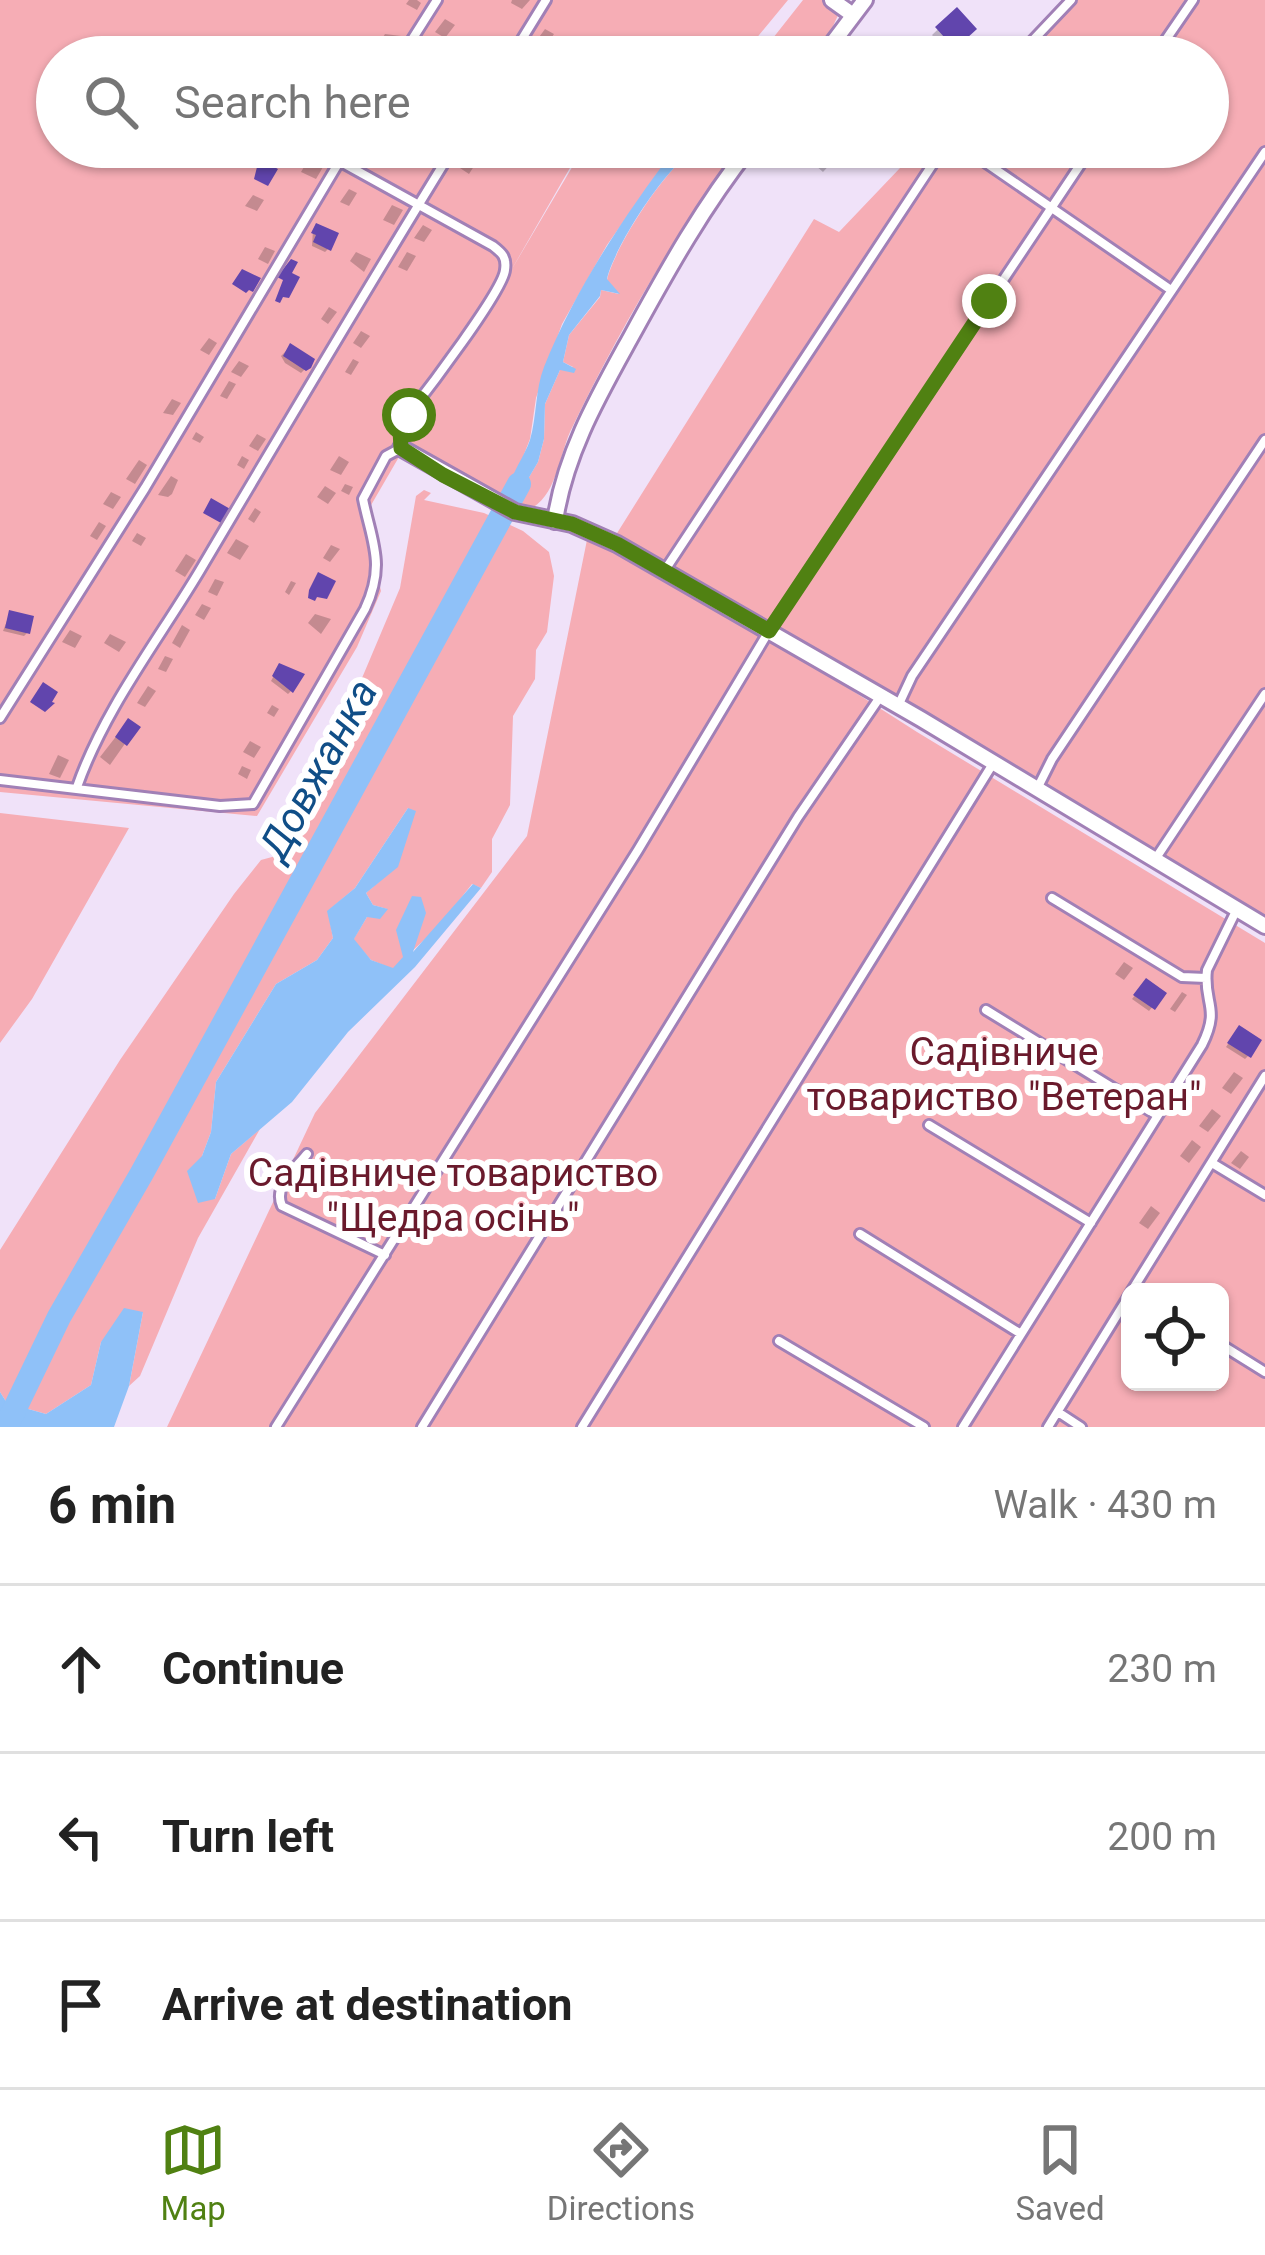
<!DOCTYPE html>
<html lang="en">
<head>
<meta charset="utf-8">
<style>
  :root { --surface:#fff; --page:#f2f2f2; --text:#222; --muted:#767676; --line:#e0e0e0; --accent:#508112 }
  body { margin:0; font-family:Roboto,sans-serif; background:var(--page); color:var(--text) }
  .controls { position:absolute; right:36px; bottom:36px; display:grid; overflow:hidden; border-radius:18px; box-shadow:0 3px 9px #0004 }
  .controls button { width:108px; height:108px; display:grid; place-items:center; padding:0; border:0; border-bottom:3px solid var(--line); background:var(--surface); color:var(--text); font:60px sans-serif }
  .stop { position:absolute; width:36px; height:36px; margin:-27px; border:9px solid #508112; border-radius:50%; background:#fff }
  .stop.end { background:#508112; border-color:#fff; box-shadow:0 3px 12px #0008 }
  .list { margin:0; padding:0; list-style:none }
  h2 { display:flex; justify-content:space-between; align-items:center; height:156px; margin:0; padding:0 48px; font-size:51px }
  h2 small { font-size:39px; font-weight:400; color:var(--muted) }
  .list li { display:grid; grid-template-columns:78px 1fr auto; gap:36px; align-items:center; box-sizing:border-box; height:168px; padding:0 48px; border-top:3px solid var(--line) }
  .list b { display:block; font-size:45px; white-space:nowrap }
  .list em { font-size:39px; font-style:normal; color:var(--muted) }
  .icon { flex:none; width:66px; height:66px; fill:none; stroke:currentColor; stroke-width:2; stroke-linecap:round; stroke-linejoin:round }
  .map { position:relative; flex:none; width:1265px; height:1427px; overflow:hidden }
  .search { position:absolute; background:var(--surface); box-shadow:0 3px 9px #0004; left:36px; right:36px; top:36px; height:132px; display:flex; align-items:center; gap:30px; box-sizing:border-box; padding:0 42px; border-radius:66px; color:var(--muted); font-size:45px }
  .sheet { height:660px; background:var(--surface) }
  nav { display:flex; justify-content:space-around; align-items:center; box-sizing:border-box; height:168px; border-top:3px solid var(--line); background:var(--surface); font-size:33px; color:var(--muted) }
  nav a { display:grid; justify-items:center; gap:6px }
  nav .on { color:var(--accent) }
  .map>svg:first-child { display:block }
  .green { fill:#f6adb5; fill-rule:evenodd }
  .water { fill:#8fc1f8 }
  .shadow { fill:#0003 }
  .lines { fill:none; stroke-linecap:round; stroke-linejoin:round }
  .river { stroke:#8fc1f8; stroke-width:24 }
  .building { fill:#6145ad }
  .lane-casing { stroke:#a180b6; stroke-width:14 }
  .street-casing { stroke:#a180b6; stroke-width:20 }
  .lane { stroke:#fff; stroke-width:8 }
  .street { stroke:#fff; stroke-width:14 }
  .route { stroke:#508112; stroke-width:15 }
  .labels { text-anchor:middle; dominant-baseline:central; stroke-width:12; stroke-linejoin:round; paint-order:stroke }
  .park-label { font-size:39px; fill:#6a1a2c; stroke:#fff }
  .water-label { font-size:42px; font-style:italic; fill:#104e87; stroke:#fff }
</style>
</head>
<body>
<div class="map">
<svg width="1265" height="1427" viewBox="0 0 1265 1427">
  <rect width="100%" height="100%" fill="#f0e2f9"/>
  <path class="green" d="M 0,0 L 788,0 L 741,57 L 57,57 L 57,147 L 582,147 L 509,274 L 584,147 L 676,147 L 607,245 L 562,324 L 536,398 L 530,439 L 507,498 L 499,504 L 403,450 L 363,519 L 381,591 L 357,647 L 257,816 L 0,792 Z
    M 803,0 L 828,0 L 840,11 L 828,37 L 811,57 L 758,57 Z
    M 1064,0 L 1265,0 L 1265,926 L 614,538 L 814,219 L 839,232 L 920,147 L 1208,147 L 1208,57 L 1007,57 Z
    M 700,147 L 741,147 C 676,230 616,336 570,432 C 559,457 556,498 528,510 L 512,500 L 516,499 L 538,462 L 544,439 L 545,404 L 560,370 L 573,367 L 563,362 L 569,335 L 600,297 L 601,290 L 619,294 L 607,280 C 614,248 670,159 700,147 Z
    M 424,490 L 431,493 L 424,500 L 484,513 L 523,531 L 549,552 L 554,576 L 547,632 L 536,650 L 535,679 L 513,716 L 510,805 L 492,839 L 492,872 L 481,888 L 472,884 L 439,926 L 393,969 L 371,960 L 353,940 L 367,917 L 387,909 L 373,905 L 366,893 C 402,863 406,856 408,808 L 355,888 L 328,911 L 333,938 L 317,960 L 276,984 L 216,1082 L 211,1132 L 202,1156 L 215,1199 L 231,1154 L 260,1129 L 198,1238 L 140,1376 L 129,1386 L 143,1312 L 101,1342 L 91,1385 L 46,1414 L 7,1403 L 0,1392 L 0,1250 L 120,1060 L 234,894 L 261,860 L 283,854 L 328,770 L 343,723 L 400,588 L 416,496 Z
    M 588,535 L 643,557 L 917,732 L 1265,943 L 1265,1427 L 167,1427 L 315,1113 L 527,836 ZM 1130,1292 L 1220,1292 L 1220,1382 L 1130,1382 Z
    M 0,813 L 129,828 L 32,999 L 0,1043 Z"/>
  <path class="water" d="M 676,147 L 700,147 C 670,159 614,247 607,279 L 620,294 L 601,290 L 600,296 L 569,335 L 563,362 L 576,369 L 574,373 L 560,370 L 545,404 L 544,439 L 538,462 L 514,503 L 507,498 C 508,477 523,460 530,440 C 537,416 535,390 544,367 C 575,289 625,215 676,147 Z
    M 408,808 L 416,811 L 398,867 L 366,893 L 373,905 L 388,909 L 380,919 L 367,917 L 354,939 L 371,960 L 393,968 L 403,957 L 396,930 L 412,896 L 421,897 L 426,913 L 413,952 L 473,884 L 481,888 L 415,967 L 348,1032 L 292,1102 L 231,1154 L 215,1199 L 198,1203 L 187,1171 L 202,1156 L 211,1132 L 216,1082 L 276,984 L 317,960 L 333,938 L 327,911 L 355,888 Z
    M 124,1308 L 143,1312 L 129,1386 L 114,1427 L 0,1427 L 0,1392 L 7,1403 L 46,1414 L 91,1385 L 101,1342 Z"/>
  <path class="shadow" d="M 409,0 L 417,0 L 421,3 L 417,10 L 406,4 Z
    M 512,0 L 530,0 L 522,9 L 511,3 Z
    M 957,11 L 973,29 L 945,54 L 949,57 L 916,57 L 947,52 L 932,35 Z
    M 445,19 L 455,25 L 445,38 L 435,32 Z
    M 545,29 L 554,34 L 546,46 L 537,40 Z
    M 385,34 L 401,36 L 395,48 L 380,42 Z
    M 1062,38 L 1069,43 L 1058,55 L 1052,49 Z
    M 494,45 L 503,50 L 499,57 L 490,52 Z
    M 425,147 L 440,149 L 430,163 L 419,157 Z
    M 828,151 L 836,158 L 823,172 L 815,165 Z
    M 469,155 L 478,160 L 469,174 L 460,168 Z
    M 308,160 L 323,167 L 316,179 L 301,172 Z
    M 349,189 L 357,193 L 349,206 L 340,202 Z
    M 253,195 L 264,200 L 257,211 L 245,206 Z
    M 392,205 L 403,210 L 394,225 L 383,220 Z
    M 423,225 L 432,230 L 424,242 L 414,238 Z
    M 313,229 L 328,249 L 325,252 L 312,246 Z
    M 265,247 L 275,251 L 268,264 L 258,259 Z
    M 356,252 L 371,259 L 364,272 L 350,261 Z
    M 407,252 L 416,256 L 407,271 L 398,267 Z
    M 329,307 L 337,312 L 328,324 L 321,319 Z
    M 361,331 L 370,336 L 361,348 L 353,343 Z
    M 209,338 L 217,343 L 209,355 L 200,350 Z
    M 290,347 L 308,366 L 301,373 L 285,363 L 281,356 Z
    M 353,359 L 359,362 L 351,375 L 345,372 Z
    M 239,361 L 249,366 L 241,377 L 231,372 Z
    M 229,381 L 236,384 L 227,399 L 220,396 Z
    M 172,399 L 181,403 L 173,415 L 163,413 Z
    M 196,432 L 204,437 L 200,443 L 192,439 Z
    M 257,434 L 266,439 L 258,451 L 249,446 Z
    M 242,456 L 249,460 L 244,469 L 237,465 Z
    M 339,456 L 349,462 L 341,475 L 330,470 Z
    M 139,460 L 147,465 L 135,484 L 126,479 Z
    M 171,476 L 178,480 L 172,494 L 168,497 L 158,495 Z
    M 345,484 L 353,487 L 349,495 L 341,491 Z
    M 325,486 L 336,493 L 328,504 L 317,497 Z
    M 111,492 L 121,497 L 113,509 L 103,504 Z
    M 255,508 L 261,512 L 254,523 L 248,519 Z
    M 99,522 L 106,526 L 97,540 L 90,536 Z
    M 137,533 L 146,538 L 141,546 L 132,541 Z
    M 236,539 L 249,546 L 240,560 L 227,553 Z
    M 331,545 L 340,549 L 330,562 L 323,558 Z
    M 186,554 L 196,560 L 185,577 L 175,571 Z
    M 215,579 L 224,582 L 217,596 L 208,592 Z
    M 291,581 L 296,583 L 289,595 L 285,592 Z
    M 202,604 L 211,608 L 204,620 L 195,615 Z
    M 10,613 L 27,633 L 24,636 L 3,631 Z
    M 315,614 L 331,619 L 321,634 L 308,623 Z
    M 182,625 L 190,630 L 180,648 L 172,643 Z
    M 70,630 L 82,636 L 75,648 L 62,642 Z
    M 110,634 L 126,642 L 119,652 L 104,643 Z
    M 165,656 L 173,659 L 166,672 L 158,669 Z
    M 277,670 L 291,691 L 288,694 L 271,681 Z
    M 148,686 L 156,691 L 145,707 L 137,703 Z
    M 272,705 L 279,709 L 274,717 L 267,713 Z
    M 125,725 L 136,728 L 110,765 L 100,757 Z
    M 250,741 L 261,747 L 254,758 L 243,752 Z
    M 58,755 L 69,760 L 60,778 L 49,774 Z
    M 242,766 L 251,770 L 247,779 L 238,774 Z
    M 1124,962 L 1133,968 L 1124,980 L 1115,974 Z
    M 1146,982 L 1163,994 L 1149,1011 L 1132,999 Z
    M 1182,992 L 1187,995 L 1175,1012 L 1170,1009 Z
    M 1236,1032 L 1248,1056 L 1245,1059 L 1226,1047 Z
    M 1234,1072 L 1243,1078 L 1231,1094 L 1222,1088 Z
    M 1212,1109 L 1221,1116 L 1208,1132 L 1199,1126 Z
    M 1192,1140 L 1201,1147 L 1189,1163 L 1180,1156 Z
    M 1241,1151 L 1249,1157 L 1240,1169 L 1231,1163 Z
    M 1151,1206 L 1160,1213 L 1148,1229 L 1139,1223 Z"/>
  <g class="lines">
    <path class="river" d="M 6,1427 L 59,1317 L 142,1173 L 519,484"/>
  </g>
  <path class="building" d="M 957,7 L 977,29 L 955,49 L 935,27 Z
    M 930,39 L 943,52 L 947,49 L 955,57 L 911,57 Z
    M 259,159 L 278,169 L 268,186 L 254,179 Z
    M 316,223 L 339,233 L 331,251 L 313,242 L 316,235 L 311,233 Z
    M 291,259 L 298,262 L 292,273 L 300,277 L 289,298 L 283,297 L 280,303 L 275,301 L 283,280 L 277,277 Z
    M 242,269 L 261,278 L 253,292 L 249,290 L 246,293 L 232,284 Z
    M 290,343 L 315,359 L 311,368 L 306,371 L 283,356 Z
    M 211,498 L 232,510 L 225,522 L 221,523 L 203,513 Z
    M 318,572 L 336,581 L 327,599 L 317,597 L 315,601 L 308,598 L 309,590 Z
    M 9,610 L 34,616 L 30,634 L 5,628 Z
    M 279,663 L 305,674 L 293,693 L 272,676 Z
    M 43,682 L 58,692 L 52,702 L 55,703 L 45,712 L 30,702 Z
    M 128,718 L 141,727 L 127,746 L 115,737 Z
    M 1146,978 L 1167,993 L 1155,1010 L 1133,995 Z
    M 1239,1025 L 1262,1040 L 1251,1058 L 1227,1043 Z"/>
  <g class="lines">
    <g class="lane-casing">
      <path id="lane" d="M 401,57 L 437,0
        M 511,57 L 546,0
        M 1017,57 L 1071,0
        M 1154,57 L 1193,0
        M 963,147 L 1171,290
        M 665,570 L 944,147
        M 898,706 L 912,676 L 1265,152
        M 0,718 L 145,488 L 348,147
        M 0,780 L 220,806 L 253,804 L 365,609 C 386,564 372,543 363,499 L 386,456 L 401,448 L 400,431 L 408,415 C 426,392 503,291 505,270 C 507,257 502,253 493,246 L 314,147
        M 77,787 C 104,710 157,642 199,572 C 283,430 367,288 454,147
        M 1037,789 L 1052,759 L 1265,440
        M 1156,858 L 1265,694
        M 1052,898 L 1182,977 L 1206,978
        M 986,1010 L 1157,1115
        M 929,1125 L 1091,1223
        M 307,1154 C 295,1169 273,1186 282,1206 L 385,1255
        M 1212,1163 L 1265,1195
        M 860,1234 L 1021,1334
        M 1131,1292 L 1265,1076
        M 779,1341 L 924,1427
        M 1220,1344 L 1265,1372
        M 1058,1412 L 1081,1427
        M 276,1427 L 638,850 L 769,631 L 1092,147
        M 422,1427 L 798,817 L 880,697
        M 582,1427 L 994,762
        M 963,1427 L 1202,1045 C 1221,1007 1203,1004 1207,970 L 1237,909
        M 1048,1427 L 1130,1294"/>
    </g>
    <g class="street-casing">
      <path id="street" d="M 832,0 L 853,15
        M 822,57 L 865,0
        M 401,448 L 515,512 L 572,524 L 617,544 L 921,719 L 1265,926
        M 555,521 C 565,453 599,395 632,335 C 668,269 704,205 750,147"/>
    </g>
    <use href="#lane" class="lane"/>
    <use href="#street" class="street"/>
  </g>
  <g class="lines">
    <path class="route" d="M 409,415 L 400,430 L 401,448 L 443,475 L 515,512 L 572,524 L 617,544 L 769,631 L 989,301"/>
  </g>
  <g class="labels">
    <g class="park-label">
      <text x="1004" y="1052">Садівниче<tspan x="1004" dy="45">товариство "Ветеран"</tspan></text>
      <text x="453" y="1173">Садівниче товариство<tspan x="453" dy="45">"Щедра осінь"</tspan></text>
    </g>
    <g class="water-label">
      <text transform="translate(318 769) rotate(-61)">Довжанка</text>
    </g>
  </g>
</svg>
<div class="controls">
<button><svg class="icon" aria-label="locate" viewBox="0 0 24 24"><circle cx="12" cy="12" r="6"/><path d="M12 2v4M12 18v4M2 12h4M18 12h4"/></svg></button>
</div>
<div class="stop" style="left:409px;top:415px"></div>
<div class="stop end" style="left:989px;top:301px"></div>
<div class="search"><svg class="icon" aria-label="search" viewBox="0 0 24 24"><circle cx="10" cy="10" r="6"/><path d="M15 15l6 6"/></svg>Search here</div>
</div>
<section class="sheet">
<h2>6 min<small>Walk · 430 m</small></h2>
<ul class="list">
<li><svg class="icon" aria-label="ahead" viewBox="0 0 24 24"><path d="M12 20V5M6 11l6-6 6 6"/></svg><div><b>Continue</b></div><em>230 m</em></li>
<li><svg class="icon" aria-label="left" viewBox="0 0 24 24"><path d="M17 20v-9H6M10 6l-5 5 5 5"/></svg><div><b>Turn left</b></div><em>200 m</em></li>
<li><svg class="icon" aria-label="arrive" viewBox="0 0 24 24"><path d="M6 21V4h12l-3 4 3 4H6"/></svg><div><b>Arrive at destination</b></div></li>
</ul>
</section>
<nav>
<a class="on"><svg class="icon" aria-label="map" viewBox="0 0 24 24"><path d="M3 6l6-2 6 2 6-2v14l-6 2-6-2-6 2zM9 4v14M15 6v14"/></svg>Map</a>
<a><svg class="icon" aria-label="directions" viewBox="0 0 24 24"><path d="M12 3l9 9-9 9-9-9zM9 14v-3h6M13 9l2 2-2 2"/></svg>Directions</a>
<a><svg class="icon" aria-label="saved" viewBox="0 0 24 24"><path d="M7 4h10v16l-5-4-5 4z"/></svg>Saved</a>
</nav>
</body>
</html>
